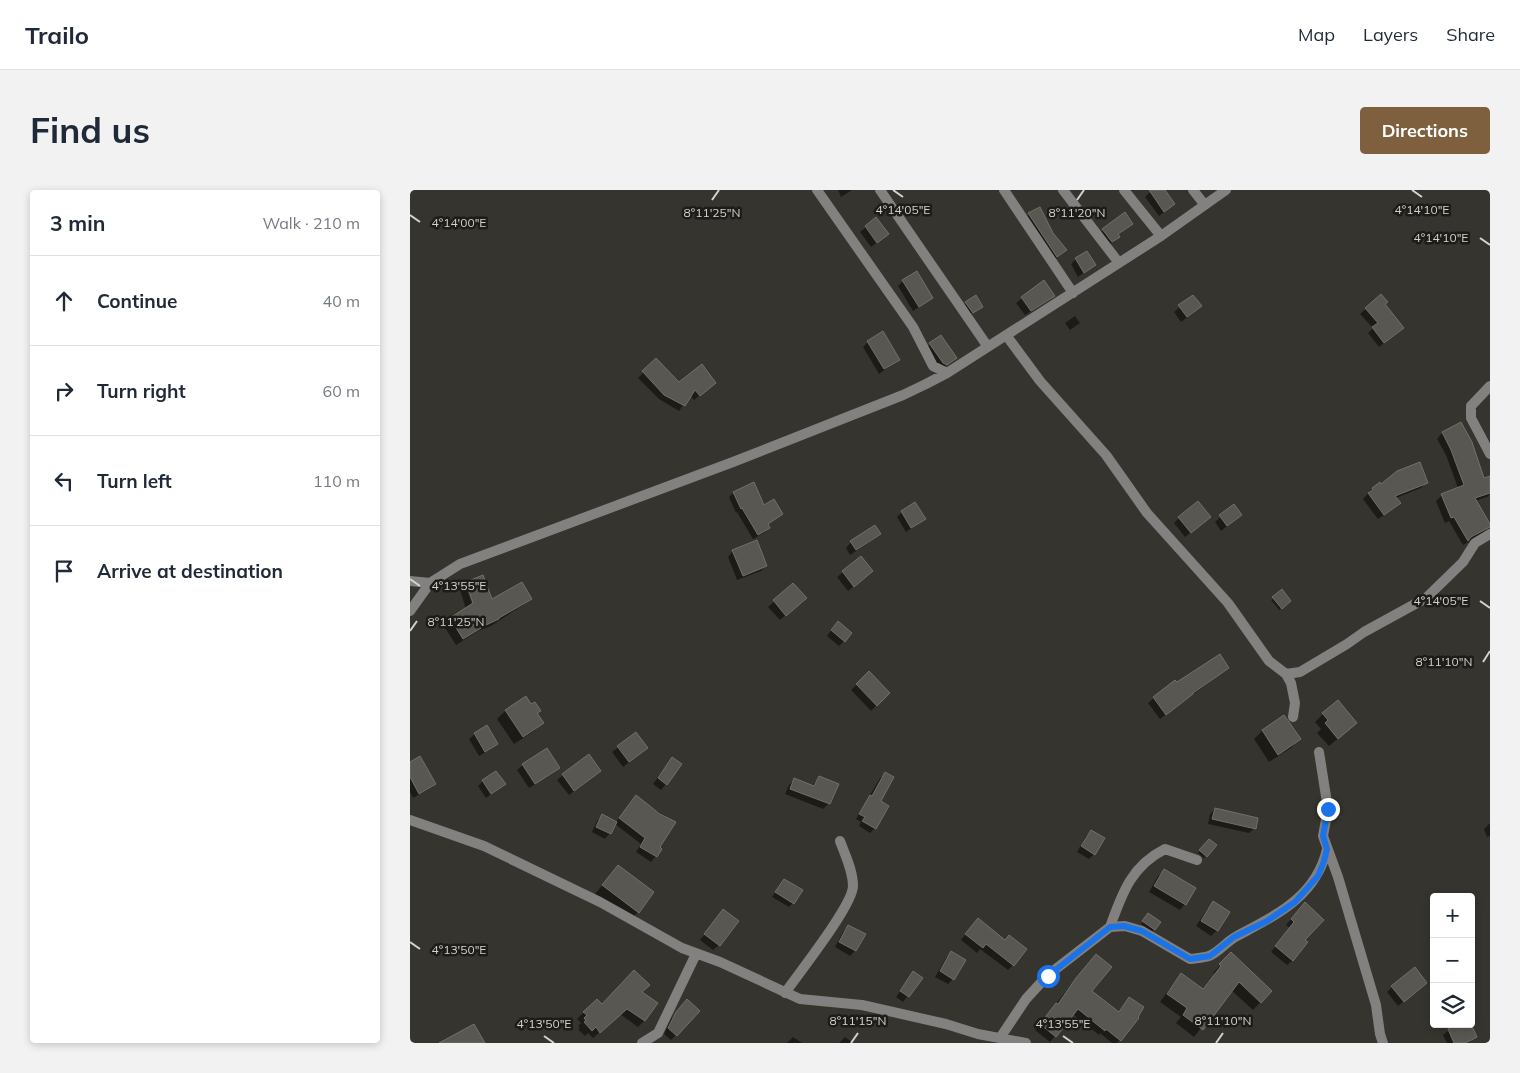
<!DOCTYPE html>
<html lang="en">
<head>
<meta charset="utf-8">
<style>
  :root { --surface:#fff; --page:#f2f2f3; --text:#1f2937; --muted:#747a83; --line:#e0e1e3; --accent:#7f603e }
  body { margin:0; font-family:Mulish,sans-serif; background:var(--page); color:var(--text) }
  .controls { position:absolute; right:15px; bottom:15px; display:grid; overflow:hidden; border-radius:5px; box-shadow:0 2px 8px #0003 }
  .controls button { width:45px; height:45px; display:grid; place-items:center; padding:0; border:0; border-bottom:1px solid var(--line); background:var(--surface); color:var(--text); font:25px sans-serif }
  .stop { position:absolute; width:15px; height:15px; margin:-11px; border:4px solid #1a73e8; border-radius:50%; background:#fff }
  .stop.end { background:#1a73e8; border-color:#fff; box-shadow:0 1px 5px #0008 }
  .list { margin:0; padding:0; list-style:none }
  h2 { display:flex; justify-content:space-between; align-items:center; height:65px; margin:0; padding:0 20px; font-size:21px }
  h2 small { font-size:16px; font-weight:400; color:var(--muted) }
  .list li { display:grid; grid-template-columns:32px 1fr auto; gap:15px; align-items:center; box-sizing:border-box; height:90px; padding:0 20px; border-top:1px solid var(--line) }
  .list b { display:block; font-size:19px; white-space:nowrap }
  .list em { font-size:16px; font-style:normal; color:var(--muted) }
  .icon { flex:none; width:28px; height:28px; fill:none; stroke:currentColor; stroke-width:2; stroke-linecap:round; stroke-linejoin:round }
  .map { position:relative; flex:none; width:1080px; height:853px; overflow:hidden; border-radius:5px }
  header { display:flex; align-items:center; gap:30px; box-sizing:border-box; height:70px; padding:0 25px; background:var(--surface); border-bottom:1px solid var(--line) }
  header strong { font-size:24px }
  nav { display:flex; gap:28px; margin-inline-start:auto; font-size:18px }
  .intro { display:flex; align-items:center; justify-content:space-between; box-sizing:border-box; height:120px; padding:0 30px }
  h1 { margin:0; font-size:35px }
  .button { padding:12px 22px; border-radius:5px; background:var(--accent); color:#fff; font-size:18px; font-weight:700 }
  main { display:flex; gap:30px; padding:0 30px }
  aside { flex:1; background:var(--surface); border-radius:5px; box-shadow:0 2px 8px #0003 }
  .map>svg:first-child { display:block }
  .shadow { fill:#0007; fill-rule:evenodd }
  .building { fill:#595751; stroke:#73706a }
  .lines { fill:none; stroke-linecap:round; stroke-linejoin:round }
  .street { stroke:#82817f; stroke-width:10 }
  .route { stroke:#1a73e8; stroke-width:6 }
  .ticks { fill:none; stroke:#d4d2cf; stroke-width:2 }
  .ticks-label { font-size:12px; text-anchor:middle; fill:#d4d2cf; stroke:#1d1c19; stroke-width:5; stroke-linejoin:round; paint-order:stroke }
</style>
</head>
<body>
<header>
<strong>Trailo</strong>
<nav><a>Map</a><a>Layers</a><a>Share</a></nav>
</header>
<div class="intro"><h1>Find us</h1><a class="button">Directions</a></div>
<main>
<aside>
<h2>3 min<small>Walk · 210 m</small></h2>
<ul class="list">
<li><svg class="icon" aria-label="ahead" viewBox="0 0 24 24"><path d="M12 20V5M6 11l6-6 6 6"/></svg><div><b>Continue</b></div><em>40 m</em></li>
<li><svg class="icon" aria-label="right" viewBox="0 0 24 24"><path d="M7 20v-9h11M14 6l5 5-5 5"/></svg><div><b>Turn right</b></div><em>60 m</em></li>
<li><svg class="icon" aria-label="left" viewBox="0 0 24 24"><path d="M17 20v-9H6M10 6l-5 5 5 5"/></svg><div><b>Turn left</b></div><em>110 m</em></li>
<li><svg class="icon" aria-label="arrive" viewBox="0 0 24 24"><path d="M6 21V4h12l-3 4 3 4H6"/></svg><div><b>Arrive at destination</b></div></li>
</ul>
</aside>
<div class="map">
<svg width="1080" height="853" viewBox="0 0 1080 853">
  <rect width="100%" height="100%" fill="#36342e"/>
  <path class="shadow" d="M 428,0 L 442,0 L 431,7 Z
    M 742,0 L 754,0 L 764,14 L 749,26 L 735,7 Z
    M 629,18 L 642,43 L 655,60 L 643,71 L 614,28 Z
    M 466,29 L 472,49 L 461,57 L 450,42 Z
    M 721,34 L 707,45 L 709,47 L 696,57 L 687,45 L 699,36 Z
    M 666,69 L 684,75 L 668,87 L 661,74 Z
    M 493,91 L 522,108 L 503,121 L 488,96 Z
    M 633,92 L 644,105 L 638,111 L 615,125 L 606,113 Z
    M 783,106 L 785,121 L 771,132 L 764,122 Z
    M 971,106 L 987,143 L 969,157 L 958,143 L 963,138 L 950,124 Z
    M 556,113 L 569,119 L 560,124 L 554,115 Z
    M 665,126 L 670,133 L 660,140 L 655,133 Z
    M 458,152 L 489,169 L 469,184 L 453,157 Z
    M 520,154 L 545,168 L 530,180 L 515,159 Z
    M 246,170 L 269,194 L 299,198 L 284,210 L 280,205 L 269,221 L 249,209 L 228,188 Z
    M 1050,234 L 1073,289 L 1080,295 L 1080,304 L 1077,307 L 1065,311 L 1080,336 L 1075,342 L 1053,355 L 1039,331 L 1035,333 L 1026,311 L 1032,305 L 1048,298 L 1036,265 L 1027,249 L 1032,243 Z
    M 1016,292 L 1011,298 L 986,308 L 984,318 L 968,329 L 953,309 L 962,299 L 969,294 L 971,295 Z
    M 323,303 L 354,316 L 372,324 L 357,335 L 359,338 L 354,343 L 343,349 L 327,322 L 326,323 L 319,307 Z
    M 823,316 L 830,325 L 811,341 L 805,332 Z
    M 492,322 L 514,329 L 496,342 L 487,327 Z
    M 769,328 L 794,332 L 775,347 L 764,333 Z
    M 470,344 L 464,349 L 440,365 L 436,358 L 441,352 Z
    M 323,361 L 356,375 L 351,381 L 327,390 L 318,367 Z
    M 451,368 L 462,381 L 438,401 L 427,387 Z
    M 56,393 L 81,411 L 120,409 L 113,415 L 81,436 L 68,441 L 46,455 L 34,436 L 40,429 L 56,419 L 50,400 ZM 55,395 L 58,395 L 66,418 L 64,419 Z
    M 383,395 L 390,413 L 370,430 L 358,417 Z
    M 871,401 L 880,411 L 869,420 L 861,410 Z
    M 423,438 L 434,451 L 429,456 L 417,446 Z
    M 818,478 L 750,529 L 738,513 L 744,508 L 767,494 Z
    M 459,483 L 478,503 L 461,521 L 441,500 Z
    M 115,507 L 132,533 L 124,541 L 104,554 L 87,529 L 95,521 Z
    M 913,524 L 937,541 L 919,556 L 907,543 L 911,539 L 905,532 Z
    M 874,526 L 889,549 L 881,558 L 859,572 L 844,549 L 852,541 Z
    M 77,537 L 86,554 L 81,559 L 69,566 L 59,549 L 65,544 Z
    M 226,544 L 236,558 L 213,577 L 202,562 Z
    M 262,568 L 256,594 L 251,600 L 243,594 Z
    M 0,573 L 24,594 L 19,599 L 3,608 L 0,602 Z
    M 113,575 L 148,578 L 143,583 L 119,598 L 107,580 Z
    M 475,584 L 469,612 L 478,617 L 465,638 L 460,643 L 449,636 L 451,632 L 446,629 L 470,588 Z
    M 153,585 L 184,586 L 159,605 L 147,590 Z
    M 409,587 L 419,613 L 413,619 L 375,604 L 379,595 L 385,589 L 402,596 Z
    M 73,591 L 94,594 L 76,608 L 68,596 Z
    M 226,607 L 264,632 L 248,658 L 246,666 L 241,672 L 226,662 L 231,654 L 205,634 L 200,643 L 195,649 L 182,642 L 187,631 L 193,626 L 206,632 Z
    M 805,619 L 845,638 L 839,643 L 798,634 L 800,624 Z
    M 1080,633 L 1080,646 L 1077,647 L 1074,639 Z
    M 681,641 L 684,664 L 679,669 L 667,662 L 676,646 Z
    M 799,650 L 805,655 L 794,668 L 788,663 Z
    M 208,676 L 228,722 L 220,730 L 185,704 Z
    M 754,681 L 775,714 L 770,720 L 739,702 L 748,686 Z
    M 374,690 L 383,713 L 379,717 L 362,707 Z
    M 803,713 L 818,722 L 807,740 L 801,746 L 786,736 L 798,718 Z
    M 890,719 L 893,750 L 883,770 L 877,775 L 861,762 L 880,738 L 876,735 Z
    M 313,721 L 309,755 L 303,760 L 290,750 Z
    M 736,727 L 744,739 L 742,742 L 731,734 Z
    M 563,735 L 603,775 L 598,780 L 570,759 L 567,763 L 551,750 Z
    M 438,736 L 454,745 L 445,761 L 440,766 L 425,757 L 433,742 Z
    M 541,763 L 543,789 L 538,794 L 525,787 L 536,768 Z
    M 821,764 L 861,801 L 843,820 L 821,800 L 784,847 L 766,833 L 771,827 L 750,812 L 764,793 L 771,785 L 792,799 L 804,784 L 803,783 Z
    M 681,770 L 680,801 L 708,823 L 719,809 L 710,850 L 707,853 L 702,853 L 690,843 L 689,845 L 663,824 L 640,852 L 625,840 Z
    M 504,783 L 511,788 L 493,812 L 486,807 Z
    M 982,797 L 1010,798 L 988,816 L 977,802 Z
    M 230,803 L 234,831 L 228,837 L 210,824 L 183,848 L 178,843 L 175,846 L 168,839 L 170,838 L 168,836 L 171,833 L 167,829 L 174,822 Z
    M 277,811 L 288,821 L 261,850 L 254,844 L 261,829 Z
    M 1039,840 L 1066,847 L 1059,853 L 1037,853 L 1033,845 Z
    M 383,847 L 392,853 L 377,853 Z
    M 435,847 L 443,853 L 429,853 Z"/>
  <path class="building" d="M 739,0 L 755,0 L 765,14 L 754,22 Z
    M 630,17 L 643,43 L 657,60 L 647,67 L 618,23 Z
    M 715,22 L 723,34 L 708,44 L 710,47 L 702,52 L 692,39 Z
    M 466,27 L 479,44 L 467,53 L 455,36 Z
    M 677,61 L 686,75 L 674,83 L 665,68 Z
    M 507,81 L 523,108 L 509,117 L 492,90 Z
    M 634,90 L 645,106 L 621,121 L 611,107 Z
    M 971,104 L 978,112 L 975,114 L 994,138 L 974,153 L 962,137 L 968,133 L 955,118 Z
    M 566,105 L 573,117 L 563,123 L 555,112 Z
    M 783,105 L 792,116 L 777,127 L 768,115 Z
    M 473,141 L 490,170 L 474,179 L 457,151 Z
    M 531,145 L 547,168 L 537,175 L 533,173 L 519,153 Z
    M 246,168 L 269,192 L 292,174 L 306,193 L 290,206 L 285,200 L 275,216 L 254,205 L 232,181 Z
    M 1051,232 L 1062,252 L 1074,288 L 1080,286 L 1080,303 L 1065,308 L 1080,334 L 1080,337 L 1061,347 L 1058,351 L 1044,327 L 1041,328 L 1031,304 L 1054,295 L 1041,260 L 1032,242 Z
    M 1010,272 L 1018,293 L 985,306 L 991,313 L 974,325 L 958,303 L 963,300 L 962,298 L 970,292 L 971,294 L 987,281 Z
    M 344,292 L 354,315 L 364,309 L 373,324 L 358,334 L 360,338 L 348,345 L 332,318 L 331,319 L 323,302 Z
    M 788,311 L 801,327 L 781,343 L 768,327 Z
    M 505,312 L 516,329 L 501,338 L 491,321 Z
    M 824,314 L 832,325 L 817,336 L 809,325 Z
    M 465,335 L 471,344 L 446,360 L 440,351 Z
    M 347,350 L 357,376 L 333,386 L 322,360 Z
    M 451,366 L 463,381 L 444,397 L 432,381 Z
    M 73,385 L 82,409 L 112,392 L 122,409 L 89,428 L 89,429 L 76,435 L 53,449 L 40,428 L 63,413 L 56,392 Z
    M 383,393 L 397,408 L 376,426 L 363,410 Z
    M 872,399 L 881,411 L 872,419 L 862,407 Z
    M 428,431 L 442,443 L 435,452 L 421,440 Z
    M 810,464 L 819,478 L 783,503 L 783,504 L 756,525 L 743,507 L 765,490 L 767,492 Z
    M 459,481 L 480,503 L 467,516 L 446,494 Z
    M 116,506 L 121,514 L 125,512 L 131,521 L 127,523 L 134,533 L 113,547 L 95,520 Z
    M 928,510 L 947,533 L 928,549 L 915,533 L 918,530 L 912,523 Z
    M 874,525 L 891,549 L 868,565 L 852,540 Z
    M 77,535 L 88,554 L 75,562 L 64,543 Z
    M 226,542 L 238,558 L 219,572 L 207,556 Z
    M 137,558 L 150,578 L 125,594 L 112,574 Z
    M 179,564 L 191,581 L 164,601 L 152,584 Z
    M 10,566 L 26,594 L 9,604 L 0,587 L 0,572 Z
    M 262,567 L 272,574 L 257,595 L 248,588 Z
    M 86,581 L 96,594 L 81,604 L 72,590 Z
    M 475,582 L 484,587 L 471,611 L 479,616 L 466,639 L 452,631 L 455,627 L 449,624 L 460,605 L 462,606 Z
    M 409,586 L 429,594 L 420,614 L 380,599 L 384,588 L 404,596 Z
    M 226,605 L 250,624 L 266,632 L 250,657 L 252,659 L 247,667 L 230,657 L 235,648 L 209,628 Z
    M 805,618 L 848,628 L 846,639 L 802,629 Z
    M 192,624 L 207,632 L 201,644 L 186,637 Z
    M 681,640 L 695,648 L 685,665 L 671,656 Z
    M 799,649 L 807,655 L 797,667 L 789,660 Z
    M 208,675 L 244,702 L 229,723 L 192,695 Z
    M 754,679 L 786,698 L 776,715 L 744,696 Z
    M 374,689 L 393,700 L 384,714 L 365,702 Z
    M 803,711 L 820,722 L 808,741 L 791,731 Z
    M 895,712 L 914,730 L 895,750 L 898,752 L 883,771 L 865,756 L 884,732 L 881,729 Z
    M 313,719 L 329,731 L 310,756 L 294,744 Z
    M 738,723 L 751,732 L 745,740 L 732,731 Z
    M 568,728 L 595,750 L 599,745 L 617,759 L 604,776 L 576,754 L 573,758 L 555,744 Z
    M 438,735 L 456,744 L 446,761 L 429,752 Z
    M 541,761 L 556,770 L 544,790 L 530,781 Z
    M 821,762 L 862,801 L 851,813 L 829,792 L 793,840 L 773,825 L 777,818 L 757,804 L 771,783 L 793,799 L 811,776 L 809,774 Z
    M 686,764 L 702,777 L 682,801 L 709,822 L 719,807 L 734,817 L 728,827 L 729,828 L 711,851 L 696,839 L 695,841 L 668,819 L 646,847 L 630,834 L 646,813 L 648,814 L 666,788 Z
    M 1005,777 L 1017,793 L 994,812 L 981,796 Z
    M 224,780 L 240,795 L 232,802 L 248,813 L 235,831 L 217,819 L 190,843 L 186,837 L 182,841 L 174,832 L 176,831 L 174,828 L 177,825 L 173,822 L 187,809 L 192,814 Z
    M 503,781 L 513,788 L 499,807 L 490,801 Z
    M 277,809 L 290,821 L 267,846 L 258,838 L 266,822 Z
    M 64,834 L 75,853 L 29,853 Z
    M 1048,834 L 1061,834 L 1067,847 L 1056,853 L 1044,853 L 1038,839 Z"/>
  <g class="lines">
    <path class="street" d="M 407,0 L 503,137 L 523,176 L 537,183
      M 470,0 L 578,157
      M 594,0 L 663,103
      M 653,0 L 709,73
      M 714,0 L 751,46
      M 783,0 L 794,14
      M 596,145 L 630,191 L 696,265 L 737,323 L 818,413 L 859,471 L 876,484 L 881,493 L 885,513 L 883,527
      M 1080,196 L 1061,216 L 1061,228 L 1080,264
      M 0,391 L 20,393
      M 0,421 L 20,393 L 50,374 L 323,272 L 493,205 L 516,194 L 537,183 L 751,46 L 816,0
      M 876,484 L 890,482 L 937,454 L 954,442 L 1016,408 L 1053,372 L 1065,353 L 1080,344
      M 909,562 L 918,619 L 913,646 L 928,687 L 966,815 L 970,844 L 973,853
      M 0,630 L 74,656 L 190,712 L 272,758 L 310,772 L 390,809 L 452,815 L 536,834 L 568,844 L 616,853
      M 700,737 C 712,704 721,676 755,659 L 787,670
      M 375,803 C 389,783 443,715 443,696 C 443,680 435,665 430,651
      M 590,848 L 616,809 L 638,785 L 700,737 L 715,736 L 732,741 L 780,769 C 786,768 793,768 799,766 C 809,762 817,751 827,746 C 866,725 906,707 917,659
      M 232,853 L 248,843 L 286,764"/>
  </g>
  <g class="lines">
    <path class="route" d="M 638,786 L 700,737 L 714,736 L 732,741 L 780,769 L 800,766 L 824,747 L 857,731 L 885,712 L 908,686 L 914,671 L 917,659 L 913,646 L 918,619"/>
  </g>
  <path class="ticks" d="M 483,0 L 493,7M 1002,0 L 1012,7M 302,10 L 309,0M 667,10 L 674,0M 0,25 L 10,32M 1070,48 L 1080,55M 0,389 L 10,396M 1070,411 L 1080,418M 0,441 L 7,431M 1073,472 L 1080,461M 0,752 L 10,759M 134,846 L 144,853M 653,846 L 663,853M 441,853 L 448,843M 806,853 L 813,843"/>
  <g class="ticks-label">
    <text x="493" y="24">4°14'05"E</text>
    <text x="1012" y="24">4°14'10"E</text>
    <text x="302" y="27">8°11'25"N</text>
    <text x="667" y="27">8°11'20"N</text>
    <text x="49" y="37">4°14'00"E</text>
    <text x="1031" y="52">4°14'10"E</text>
    <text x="49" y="400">4°13'55"E</text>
    <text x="1031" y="415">4°14'05"E</text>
    <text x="46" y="436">8°11'25"N</text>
    <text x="1034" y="476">8°11'10"N</text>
    <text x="49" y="764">4°13'50"E</text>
    <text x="448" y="835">8°11'15"N</text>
    <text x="813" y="835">8°11'10"N</text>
    <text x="134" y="838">4°13'50"E</text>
    <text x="653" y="838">4°13'55"E</text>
  </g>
</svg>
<div class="controls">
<button>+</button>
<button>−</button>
<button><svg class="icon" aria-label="layers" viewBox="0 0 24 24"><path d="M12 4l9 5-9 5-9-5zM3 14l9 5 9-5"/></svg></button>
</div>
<div class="stop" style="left:638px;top:786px"></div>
<div class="stop end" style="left:918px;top:619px"></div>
</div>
</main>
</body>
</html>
